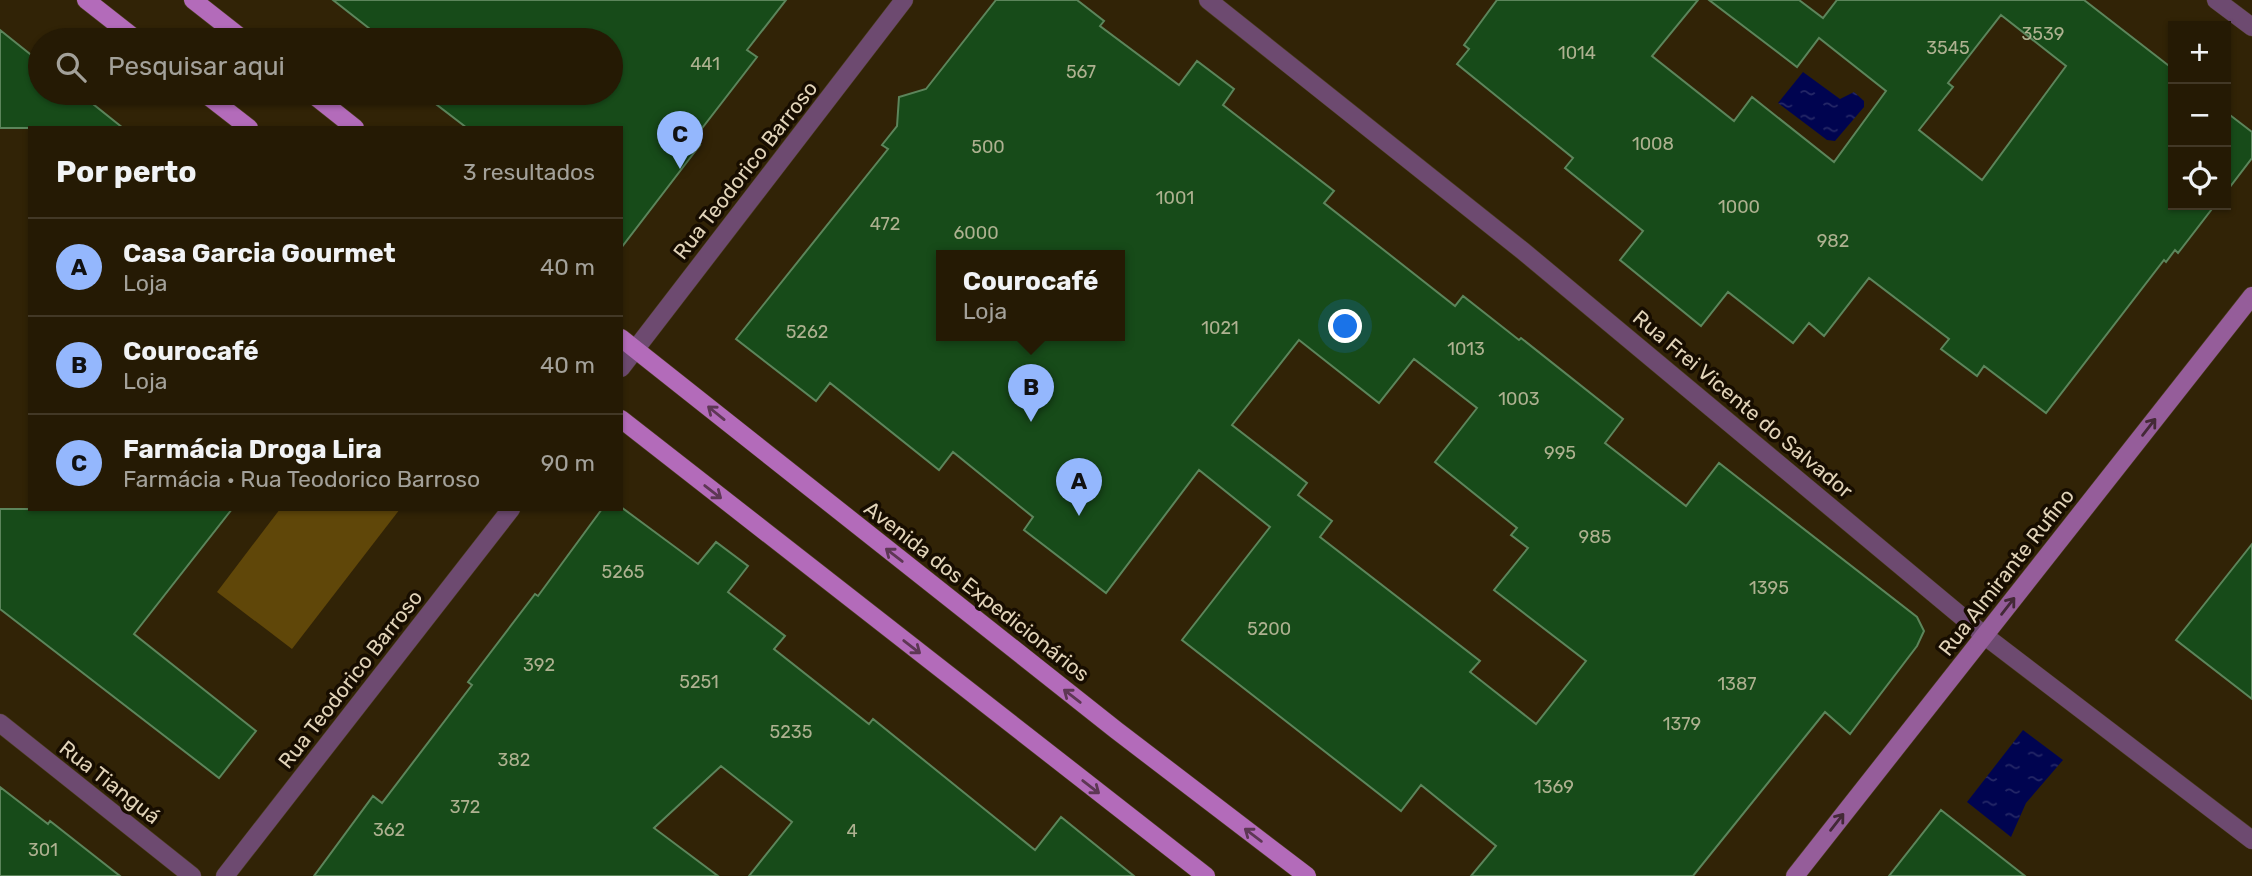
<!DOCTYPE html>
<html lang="pt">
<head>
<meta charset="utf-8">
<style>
  :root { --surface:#251a04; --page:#2d230e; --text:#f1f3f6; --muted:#a3a19a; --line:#423826; --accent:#94b7fd }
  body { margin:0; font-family:Rubik,sans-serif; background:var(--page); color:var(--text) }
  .controls { position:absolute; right:21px; top:21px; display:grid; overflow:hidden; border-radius:0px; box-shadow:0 2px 5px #0004 }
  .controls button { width:63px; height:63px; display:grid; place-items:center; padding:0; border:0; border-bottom:2px solid var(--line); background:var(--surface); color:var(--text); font:35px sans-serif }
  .you { position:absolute; left:1346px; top:327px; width:24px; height:24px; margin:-18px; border:5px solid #fff; border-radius:50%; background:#1a73e8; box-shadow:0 0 0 10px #1a73e833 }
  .badge { display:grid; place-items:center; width:46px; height:46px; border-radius:50%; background:var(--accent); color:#111; font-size:23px; font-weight:700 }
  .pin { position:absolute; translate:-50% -58px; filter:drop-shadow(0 2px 4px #0008) }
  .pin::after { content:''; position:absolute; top:37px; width:24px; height:21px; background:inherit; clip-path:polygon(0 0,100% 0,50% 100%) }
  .popup { position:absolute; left:936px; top:250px; width:189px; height:91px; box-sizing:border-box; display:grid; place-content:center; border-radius:0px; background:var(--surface); filter:drop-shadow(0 2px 5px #0005); font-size:23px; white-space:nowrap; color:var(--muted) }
  .popup b { font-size:26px; color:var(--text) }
  .popup::after { content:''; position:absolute; left:50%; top:100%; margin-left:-14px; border:14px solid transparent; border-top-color:var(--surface) }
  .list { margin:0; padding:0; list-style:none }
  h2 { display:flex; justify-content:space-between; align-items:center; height:91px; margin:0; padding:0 28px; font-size:30px }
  h2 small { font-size:23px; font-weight:400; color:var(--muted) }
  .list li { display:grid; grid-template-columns:46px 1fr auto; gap:21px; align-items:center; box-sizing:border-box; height:98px; padding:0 28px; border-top:2px solid var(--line) }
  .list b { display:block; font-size:26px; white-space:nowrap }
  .list p { margin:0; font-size:23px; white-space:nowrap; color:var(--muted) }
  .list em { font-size:23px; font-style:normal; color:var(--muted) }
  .icon { flex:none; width:38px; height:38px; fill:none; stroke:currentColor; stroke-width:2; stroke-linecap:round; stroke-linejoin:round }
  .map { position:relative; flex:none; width:2252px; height:876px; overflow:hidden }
  .search { position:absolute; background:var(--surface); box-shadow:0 2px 5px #0004; left:28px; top:28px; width:595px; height:77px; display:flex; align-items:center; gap:18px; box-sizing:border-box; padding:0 24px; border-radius:38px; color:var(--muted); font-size:26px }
  .panel { position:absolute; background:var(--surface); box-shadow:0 2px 5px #0004; left:28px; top:126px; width:595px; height:385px; border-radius:0px }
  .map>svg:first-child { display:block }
  .pitch { fill:#604709 }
  .water { fill:url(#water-ripples) }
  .building { fill:#174b19; stroke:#5c855b; stroke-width:2; fill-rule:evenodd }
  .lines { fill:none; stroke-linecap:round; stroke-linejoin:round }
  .street-casing { stroke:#4d3f22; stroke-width:19 }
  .secondary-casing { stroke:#4d3f22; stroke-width:19 }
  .primary-casing { stroke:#4d3f22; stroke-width:19 }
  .street { stroke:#6d4a70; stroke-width:18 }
  .secondary { stroke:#955d9a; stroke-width:18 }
  .primary { stroke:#b36bba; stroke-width:18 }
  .oneway { stroke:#5d3754 }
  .oneway2 { stroke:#432936 }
  .labels { text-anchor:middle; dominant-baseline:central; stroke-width:7; stroke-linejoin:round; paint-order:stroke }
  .number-label { font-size:18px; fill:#aeb190 }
  .street-label { font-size:21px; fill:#e1d3b8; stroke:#170d00 }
</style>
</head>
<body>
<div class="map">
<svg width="2252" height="876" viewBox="0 0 2252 876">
  <defs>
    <pattern id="water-ripples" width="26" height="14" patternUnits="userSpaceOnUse" patternTransform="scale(1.75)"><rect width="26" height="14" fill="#000450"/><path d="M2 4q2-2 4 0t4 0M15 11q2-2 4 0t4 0" fill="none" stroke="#252867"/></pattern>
  </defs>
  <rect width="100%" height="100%" fill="#312306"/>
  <path class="pitch" d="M 280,509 L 400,509 L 292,649 L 217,592 Z"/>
  <path class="water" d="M 1803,72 L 1840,99 L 1854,92 L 1864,101 L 1864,107 L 1835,141 L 1827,140 L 1778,103 Z
    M 2023,730 L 2063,760 L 2026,803 L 2011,837 L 1967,802 Z"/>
  <path class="building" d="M 333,0 L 786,0 L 747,50 L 757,57 L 693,140 L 700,145 L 621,248 L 621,128 L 467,128 L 432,101 L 439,93 L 611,93 L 611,40 L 384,40 Z
    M 996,0 L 1077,0 L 1104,21 L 1100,26 L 1179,85 L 1197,61 L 1234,89 L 1223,105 L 1334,191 L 1324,203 L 1455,306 L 1463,296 L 1519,340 L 1521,338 L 1623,419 L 1605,443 L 1686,506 L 1719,463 L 1917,617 L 1924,631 L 1917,646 L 1850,734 L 1825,712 L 1693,876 L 1471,876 L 1496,846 L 1421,785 L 1401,811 L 1182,640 L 1270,527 L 1199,470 L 1106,593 L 1024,530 L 1033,517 L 953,452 L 939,470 L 830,383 L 816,401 L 736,339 L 888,149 L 882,145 L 897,126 L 899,97 L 926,89 ZM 942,256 L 1120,256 L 1121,336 L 942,336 ZM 1299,340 L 1379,403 L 1414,359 L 1477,408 L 1435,462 L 1517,528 L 1511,535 L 1528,548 L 1494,590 L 1586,661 L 1536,724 L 1470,672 L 1480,661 L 1320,537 L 1332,521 L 1298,495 L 1307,483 L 1232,425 Z
    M 1497,0 L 1698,0 L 1652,56 L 1734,121 L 1752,97 L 1834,162 L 1886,91 L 1819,38 L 1797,67 L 1709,0 L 1799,0 L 1823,18 L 1837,0 L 2084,0 L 2173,69 L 2173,205 L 2215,205 L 2178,253 L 2175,250 L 2166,262 L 2164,260 L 2046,413 L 1984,366 L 1977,376 L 1941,349 L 1949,339 L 1869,278 L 1824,336 L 1809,323 L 1793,343 L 1728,292 L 1701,326 L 1620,260 L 1643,231 L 1565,168 L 1573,158 L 1457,64 L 1469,49 L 1464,45 ZM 2001,15 L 2066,66 L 1982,180 L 1919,130 L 1953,87 L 1948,83 Z
    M 0,30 L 40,62 L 40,93 L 101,93 L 93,104 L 123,128 L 0,128 Z
    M 2226,112 L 2252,132 L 2252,158 L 2226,192 Z
    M 621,507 L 698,564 L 716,542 L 748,566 L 728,592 L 785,636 L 774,649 L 869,724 L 873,719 L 1035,850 L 1061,817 L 1134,876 L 749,876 L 792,822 L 721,766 L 654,828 L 718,876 L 314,876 L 373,796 L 382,803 L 472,685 L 468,682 L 535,594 L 538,596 L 602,509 L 621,509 Z
    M 0,509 L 232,509 L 134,634 L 256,731 L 219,778 L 0,609 Z
    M 2252,544 L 2252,699 L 2176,640 Z
    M 0,787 L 48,824 L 50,821 L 120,876 L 0,876 Z
    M 1941,810 L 2025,876 L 1889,876 Z"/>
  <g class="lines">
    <g class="street-casing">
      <path id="street" d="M 1208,0 L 1523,251 L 1985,636 L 2252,840
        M 2216,0 L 2252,27
        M 621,368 L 904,0
        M 0,723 L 192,876
        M 225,876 L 511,509"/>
    </g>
    <g class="secondary-casing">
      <path id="secondary" d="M 1795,876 L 2252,296"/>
    </g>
    <g class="primary-casing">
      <path id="primary" d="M 86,0 L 137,40
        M 193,0 L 244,40
        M 204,93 L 249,128
        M 311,93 L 355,128
        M 621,338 L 1116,730 L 1307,876
        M 621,419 L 1206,876"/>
    </g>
    <use href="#street" class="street"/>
    <use href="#secondary" class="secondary"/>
    <use href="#primary" class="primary"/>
  </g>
  <defs><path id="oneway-shaft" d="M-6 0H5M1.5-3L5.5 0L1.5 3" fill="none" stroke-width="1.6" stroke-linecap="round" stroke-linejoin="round" transform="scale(1.75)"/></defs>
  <g class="oneway">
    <use href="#oneway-shaft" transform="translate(716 413) rotate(-141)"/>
    <use href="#oneway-shaft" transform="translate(713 492) rotate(38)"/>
    <use href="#oneway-shaft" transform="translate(894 555) rotate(-142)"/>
    <use href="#oneway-shaft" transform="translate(912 647) rotate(38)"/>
    <use href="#oneway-shaft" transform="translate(1072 696) rotate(-142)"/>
    <use href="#oneway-shaft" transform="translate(1091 787) rotate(38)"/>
    <use href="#oneway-shaft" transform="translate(1253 835) rotate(-143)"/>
  </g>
  <g class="oneway2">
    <use href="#oneway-shaft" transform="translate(2149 427) rotate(-52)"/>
    <use href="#oneway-shaft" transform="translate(2008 606) rotate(-52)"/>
    <use href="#oneway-shaft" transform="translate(1837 822) rotate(-52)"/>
  </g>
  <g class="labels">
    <g class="number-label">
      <text x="2043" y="34">3539</text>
      <text x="1948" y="48">3545</text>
      <text x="1577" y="53">1014</text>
      <text x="705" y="64">441</text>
      <text x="1081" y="72">567</text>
      <text x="1653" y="144">1008</text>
      <text x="988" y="147">500</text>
      <text x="1175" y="198">1001</text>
      <text x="1739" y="207">1000</text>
      <text x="885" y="224">472</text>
      <text x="976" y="233">6000</text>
      <text x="1833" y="241">982</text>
      <text x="1220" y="328">1021</text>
      <text x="807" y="332">5262</text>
      <text x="1466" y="349">1013</text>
      <text x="1519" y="399">1003</text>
      <text x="1560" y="453">995</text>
      <text x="1595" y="537">985</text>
      <text x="623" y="572">5265</text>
      <text x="1769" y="588">1395</text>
      <text x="1269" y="629">5200</text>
      <text x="539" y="665">392</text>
      <text x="699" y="682">5251</text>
      <text x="1737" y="684">1387</text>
      <text x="1682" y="724">1379</text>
      <text x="791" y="732">5235</text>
      <text x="514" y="760">382</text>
      <text x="1554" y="787">1369</text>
      <text x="465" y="807">372</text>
      <text x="389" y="830">362</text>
      <text x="852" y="831">4</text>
      <text x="43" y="850">301</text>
    </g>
    <g class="street-label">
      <text transform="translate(745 170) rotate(-52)">Rua Teodorico Barroso</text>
      <text transform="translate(1743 404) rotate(40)">Rua Frei Vicente do Salvador</text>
      <text transform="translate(2006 572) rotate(-52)">Rua Almirante Rufino</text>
      <text transform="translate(977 591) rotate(38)">Avenida dos Expedicionários</text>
      <text transform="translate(350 679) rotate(-52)">Rua Teodorico Barroso</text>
      <text transform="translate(110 782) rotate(38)">Rua Tianguá</text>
    </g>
  </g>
</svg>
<div class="controls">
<button>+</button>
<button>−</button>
<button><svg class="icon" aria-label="locate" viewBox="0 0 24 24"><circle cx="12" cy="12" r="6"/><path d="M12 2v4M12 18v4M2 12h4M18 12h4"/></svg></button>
</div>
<div class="you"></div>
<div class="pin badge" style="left:1079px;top:516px">A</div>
<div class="pin badge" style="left:1031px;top:422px">B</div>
<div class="popup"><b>Courocafé</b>Loja</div>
<div class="pin badge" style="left:680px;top:169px">C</div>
<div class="search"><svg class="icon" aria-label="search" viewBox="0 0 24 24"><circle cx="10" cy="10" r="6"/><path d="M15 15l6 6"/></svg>Pesquisar aqui</div>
<section class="panel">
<h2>Por perto<small>3 resultados</small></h2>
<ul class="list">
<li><span class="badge">A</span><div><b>Casa Garcia Gourmet</b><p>Loja</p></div><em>40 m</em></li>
<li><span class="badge">B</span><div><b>Courocafé</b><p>Loja</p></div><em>40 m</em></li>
<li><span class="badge">C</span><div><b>Farmácia Droga Lira</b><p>Farmácia · Rua Teodorico Barroso</p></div><em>90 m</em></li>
</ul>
</section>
</div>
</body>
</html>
